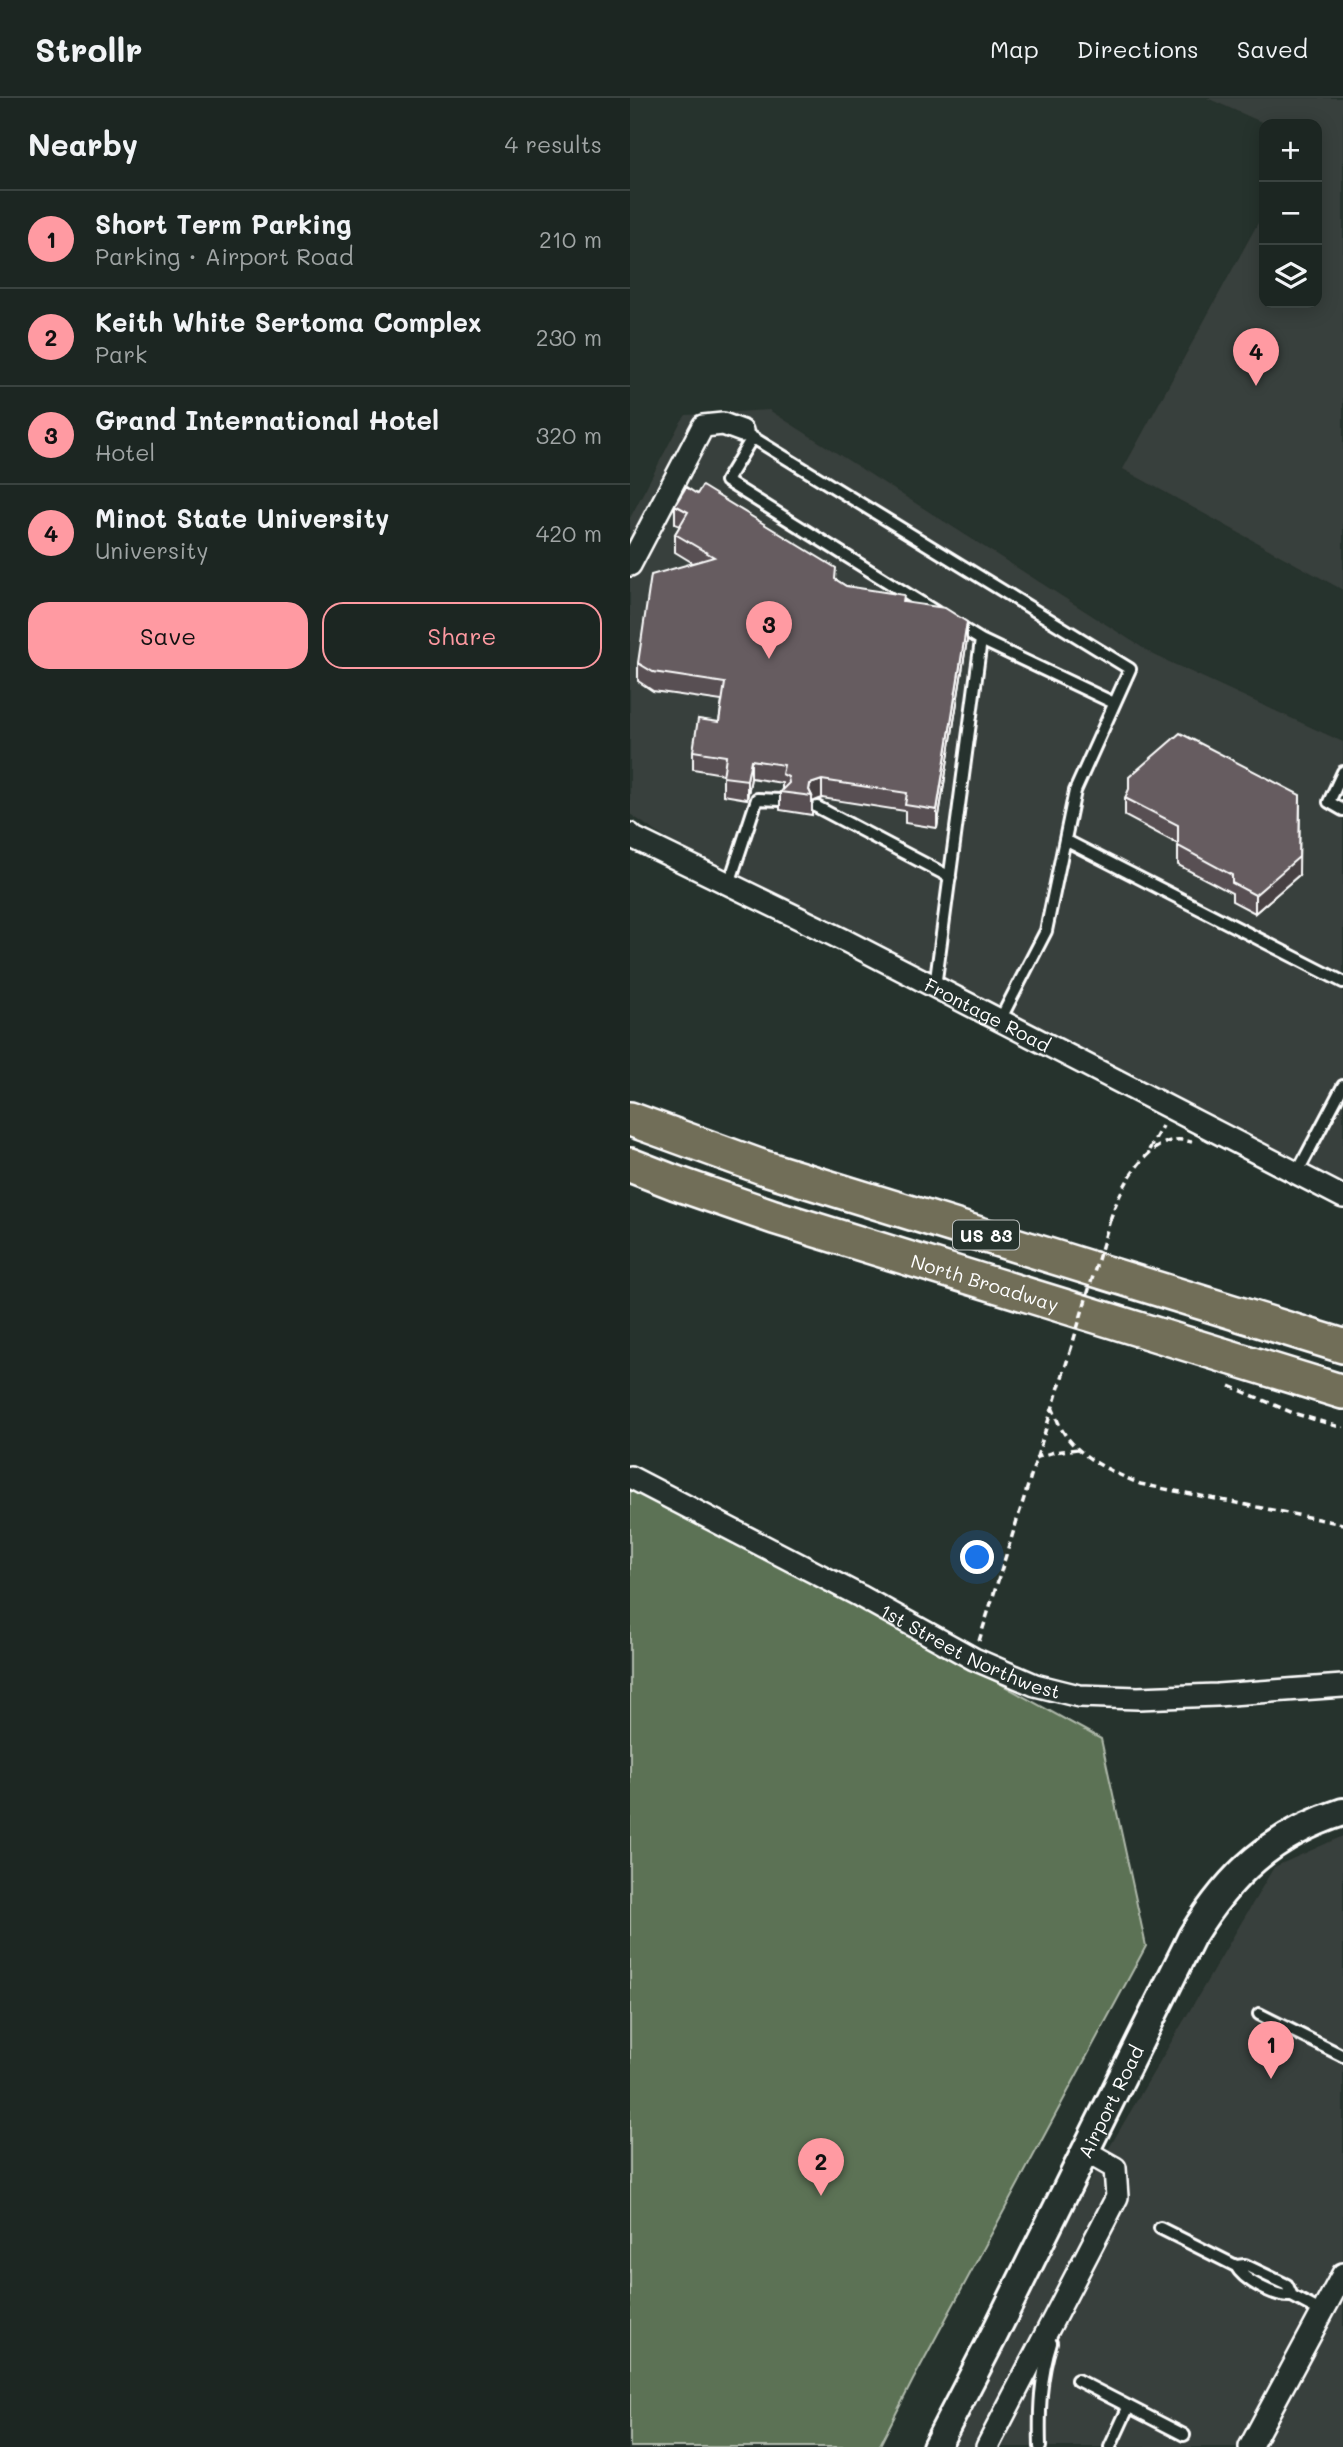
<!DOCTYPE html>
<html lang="en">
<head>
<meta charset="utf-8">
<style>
  :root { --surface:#1c2622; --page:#252e2a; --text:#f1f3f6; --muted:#a0a5a5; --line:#3a4340; --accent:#ff9aa2 }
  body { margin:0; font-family:Mali,sans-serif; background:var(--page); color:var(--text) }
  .controls { position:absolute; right:21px; top:21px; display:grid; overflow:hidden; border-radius:14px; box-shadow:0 4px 18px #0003 }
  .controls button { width:63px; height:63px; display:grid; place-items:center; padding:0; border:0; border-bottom:2px solid var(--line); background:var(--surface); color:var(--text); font:35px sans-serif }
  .you { position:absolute; left:348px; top:1460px; width:24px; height:24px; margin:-18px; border:5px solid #fff; border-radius:50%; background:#1a73e8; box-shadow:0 0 0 10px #1a73e833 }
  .badge { display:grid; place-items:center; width:46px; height:46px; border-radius:50%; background:var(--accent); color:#111; font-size:23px; font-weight:700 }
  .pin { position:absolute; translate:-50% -58px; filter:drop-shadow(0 2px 4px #0008) }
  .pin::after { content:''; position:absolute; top:37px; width:24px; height:21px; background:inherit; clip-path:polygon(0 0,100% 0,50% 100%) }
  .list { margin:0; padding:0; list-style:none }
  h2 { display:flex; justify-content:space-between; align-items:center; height:91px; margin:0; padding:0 28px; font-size:30px }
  h2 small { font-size:23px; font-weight:400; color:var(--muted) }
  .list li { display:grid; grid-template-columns:46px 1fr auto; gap:21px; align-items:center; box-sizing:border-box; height:98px; padding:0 28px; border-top:2px solid var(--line) }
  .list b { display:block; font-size:26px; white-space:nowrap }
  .list p { margin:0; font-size:23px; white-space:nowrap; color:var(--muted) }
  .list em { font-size:23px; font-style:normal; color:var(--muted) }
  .actions { display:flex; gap:14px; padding:21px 28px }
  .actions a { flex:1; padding:16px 0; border:2px solid var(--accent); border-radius:21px; text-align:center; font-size:24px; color:var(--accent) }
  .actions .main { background:var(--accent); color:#111 }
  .icon { flex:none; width:38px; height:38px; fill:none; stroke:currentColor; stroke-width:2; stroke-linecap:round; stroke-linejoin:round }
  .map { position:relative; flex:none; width:713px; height:2349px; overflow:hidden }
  header { display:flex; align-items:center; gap:42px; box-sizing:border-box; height:98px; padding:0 35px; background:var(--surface); border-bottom:2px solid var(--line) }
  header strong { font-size:33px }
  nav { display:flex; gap:38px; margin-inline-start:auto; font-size:24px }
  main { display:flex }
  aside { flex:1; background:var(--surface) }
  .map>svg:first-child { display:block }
  .built { fill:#393f3c }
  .green { fill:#5c7255; stroke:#aeb8aa; stroke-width:2 }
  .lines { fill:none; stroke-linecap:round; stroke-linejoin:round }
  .service-casing { stroke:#fff; stroke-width:16 }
  .minor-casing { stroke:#fff; stroke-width:26 }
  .tertiary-casing { stroke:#fff; stroke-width:32 }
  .primary-casing { stroke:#fff; stroke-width:38 }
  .path { stroke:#fff; stroke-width:3.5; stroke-dasharray:7 5; stroke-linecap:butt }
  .service { stroke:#26332d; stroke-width:10 }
  .minor { stroke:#26332d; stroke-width:21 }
  .tertiary { stroke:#26332d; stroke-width:26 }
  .primary { stroke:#716e59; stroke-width:33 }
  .path-bridge { stroke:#fff; stroke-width:3.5; stroke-dasharray:7 5; stroke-linecap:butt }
  .wall { fill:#584f53; stroke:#fff; stroke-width:2 }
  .shaded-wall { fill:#474043; stroke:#fff; stroke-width:2 }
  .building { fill:#665c60; stroke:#fff; stroke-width:2 }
  .labels { text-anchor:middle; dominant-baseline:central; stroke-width:6; stroke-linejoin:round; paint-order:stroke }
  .shield { fill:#26332d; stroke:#bec2c0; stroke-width:2 }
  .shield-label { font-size:18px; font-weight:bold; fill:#fff }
  .street-label { font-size:19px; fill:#fff; stroke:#26332d }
</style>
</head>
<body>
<header>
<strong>Strollr</strong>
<nav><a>Map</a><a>Directions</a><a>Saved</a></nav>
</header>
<main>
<aside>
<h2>Nearby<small>4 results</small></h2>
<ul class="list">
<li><span class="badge">1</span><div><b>Short Term Parking</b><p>Parking · Airport Road</p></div><em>210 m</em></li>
<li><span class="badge">2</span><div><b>Keith White Sertoma Complex</b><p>Park</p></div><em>230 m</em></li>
<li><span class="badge">3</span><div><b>Grand International Hotel</b><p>Hotel</p></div><em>320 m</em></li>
<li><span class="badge">4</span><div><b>Minot State University</b><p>University</p></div><em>420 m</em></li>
</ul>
<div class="actions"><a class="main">Save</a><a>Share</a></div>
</aside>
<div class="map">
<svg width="713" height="2349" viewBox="0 0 713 2349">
  <rect width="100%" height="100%" fill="#26332d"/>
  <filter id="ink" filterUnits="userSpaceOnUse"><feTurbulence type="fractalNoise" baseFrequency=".0143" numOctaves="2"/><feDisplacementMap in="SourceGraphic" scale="14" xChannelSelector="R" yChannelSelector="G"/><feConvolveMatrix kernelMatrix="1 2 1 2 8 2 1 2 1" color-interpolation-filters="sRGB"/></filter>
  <g filter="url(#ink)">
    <path class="built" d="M 577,0 L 713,0 L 713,492 L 493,371 L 634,114 L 634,205 L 687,205 L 687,26 L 636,26 Z
      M 139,312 L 524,557 L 713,644 L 713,672 L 698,704 L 713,713 L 713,1088 L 35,740 L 0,716 L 0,420 L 50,325 L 56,317 Z
      M 713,1738 L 713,2349 L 321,2349 L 445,2108 L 644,1769 Z"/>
    <path class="green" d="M 0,1383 L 471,1641 L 516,1848 L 283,2282 L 249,2349 L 0,2349 Z"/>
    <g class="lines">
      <g class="service-casing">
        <path id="service" d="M 112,333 L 500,571 L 445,693 L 416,833 L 370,922
          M 122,340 L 96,383 L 306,514
          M 325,526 L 351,542 L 484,605
          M 713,674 L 699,704 L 713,712
          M 187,709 L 320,779
          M 435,742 L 713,884
          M 99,786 L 127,701 L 151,702
          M 305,889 L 351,542
          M 667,1075 L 713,988
          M 629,1916 L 713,1958
          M 530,2130 L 606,2168 L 615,2167 L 657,2187 L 662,2198 C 645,2199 614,2183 606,2168
          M 662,2198 L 694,2215
          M 447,2282 L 554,2337
          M 410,2349 C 409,2313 410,2279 421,2245
          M 480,2349 L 498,2310"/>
      </g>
      <g class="minor-casing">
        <g id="minor">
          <path d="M 0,467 L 73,328 L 93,326 L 112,333"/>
          <path id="s1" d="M 0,736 L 4,740 L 216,843 L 713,1099"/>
          <path id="s2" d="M 0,1379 L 230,1498 L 344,1561 L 405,1587 L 449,1598 L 508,1600 L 587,1597 L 713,1588"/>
          <path d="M 357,2349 L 487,2099 L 485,2070 L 455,2053"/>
          <path d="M 620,2349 L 713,2176"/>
        </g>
      </g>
      <g class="tertiary-casing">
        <g id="tertiary">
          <path id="s3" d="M 306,2349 L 363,2239 L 562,1838 C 600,1776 643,1736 713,1714"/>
        </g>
      </g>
      <g class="primary-casing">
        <g id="primary">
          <path d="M 0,1021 L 132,1069 L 713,1248"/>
          <path id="s4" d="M 0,1067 L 46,1085 L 144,1119 L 713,1294"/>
        </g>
      </g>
      <path class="path" d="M 519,1052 L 532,1028
        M 480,1122 C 489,1094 512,1046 546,1042 C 550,1041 557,1043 562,1044
        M 600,1288 L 663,1315 L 713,1330
        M 422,1309 C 426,1318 429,1328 434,1335 C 451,1361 483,1374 510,1386 L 713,1426
        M 405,1360 L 424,1354 L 448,1351
        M 349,1543 L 440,1254"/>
      <use href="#service" class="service"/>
      <use href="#minor" class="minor"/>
      <use href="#tertiary" class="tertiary"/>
      <use href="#primary" class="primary"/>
      <path class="path-bridge" d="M 440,1254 L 480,1122"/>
    </g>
    <path class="wall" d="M 45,407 L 206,482 L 216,488 L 274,504 L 337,542 L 307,730 L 275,725 L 275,713 L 192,700 L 182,704 L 182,717 L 150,712 L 150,694 L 152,691 L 152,685 L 121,680 L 117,701 L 93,697 L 93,676 L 63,671 L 63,653 L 89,624 L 92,603 L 23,593 L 8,583 L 8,565 L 63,465 L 45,454 L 45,436 L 50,428 L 45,426 Z
      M 495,700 L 669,777 L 625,815 L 602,803 L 602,795 L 548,767 L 548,746 L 495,718 Z"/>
    <path class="shaded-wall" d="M 337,524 L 337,542 L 307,730 L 307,712 Z
      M 121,662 L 121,680 L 117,701 L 117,682 Z
      M 192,682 L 192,700 L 182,704 L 182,698 L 179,692 L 180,686 Z
      M 670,697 L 669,777 L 625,815 L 625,797 Z"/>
    <path class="building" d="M 72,388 L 206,470 L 205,481 L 216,488 L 274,497 L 273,504 L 315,510 L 337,524 L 307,712 L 275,707 L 277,695 L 192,682 L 180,686 L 179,692 L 182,698 L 150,694 L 159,685 L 158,679 L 152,676 L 154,667 L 121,662 L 117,682 L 93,679 L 96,658 L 63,653 L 68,621 L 89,624 L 95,585 L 23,574 L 8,565 L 21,477 L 84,459 L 45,436 L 58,414 L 45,407 L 56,389 L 67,396 Z
      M 550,635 L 670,697 L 669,759 L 625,797 L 602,785 L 602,777 L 548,748 L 548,727 L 495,700 L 499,691 L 499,679 Z"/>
  </g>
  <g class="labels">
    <rect class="shield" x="323" y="1122.5" width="66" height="29" rx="5"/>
    <g class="shield-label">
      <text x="356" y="1137">US 83</text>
    </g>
    <g class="street-label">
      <text stroke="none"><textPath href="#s1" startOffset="401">Frontage Road</textPath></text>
      <text stroke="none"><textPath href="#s4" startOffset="374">North Broadway</textPath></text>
      <text stroke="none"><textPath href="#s2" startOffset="383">1st Street Northwest</textPath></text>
      <text stroke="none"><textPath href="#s3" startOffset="387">Airport Road</textPath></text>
    </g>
  </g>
</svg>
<div class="controls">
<button>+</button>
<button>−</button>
<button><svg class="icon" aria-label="layers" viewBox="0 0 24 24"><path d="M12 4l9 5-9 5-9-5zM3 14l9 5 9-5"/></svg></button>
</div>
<div class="you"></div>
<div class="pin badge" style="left:641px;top:1981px">1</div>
<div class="pin badge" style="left:191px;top:2098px">2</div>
<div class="pin badge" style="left:139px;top:561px">3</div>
<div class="pin badge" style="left:626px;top:288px">4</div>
</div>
</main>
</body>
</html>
